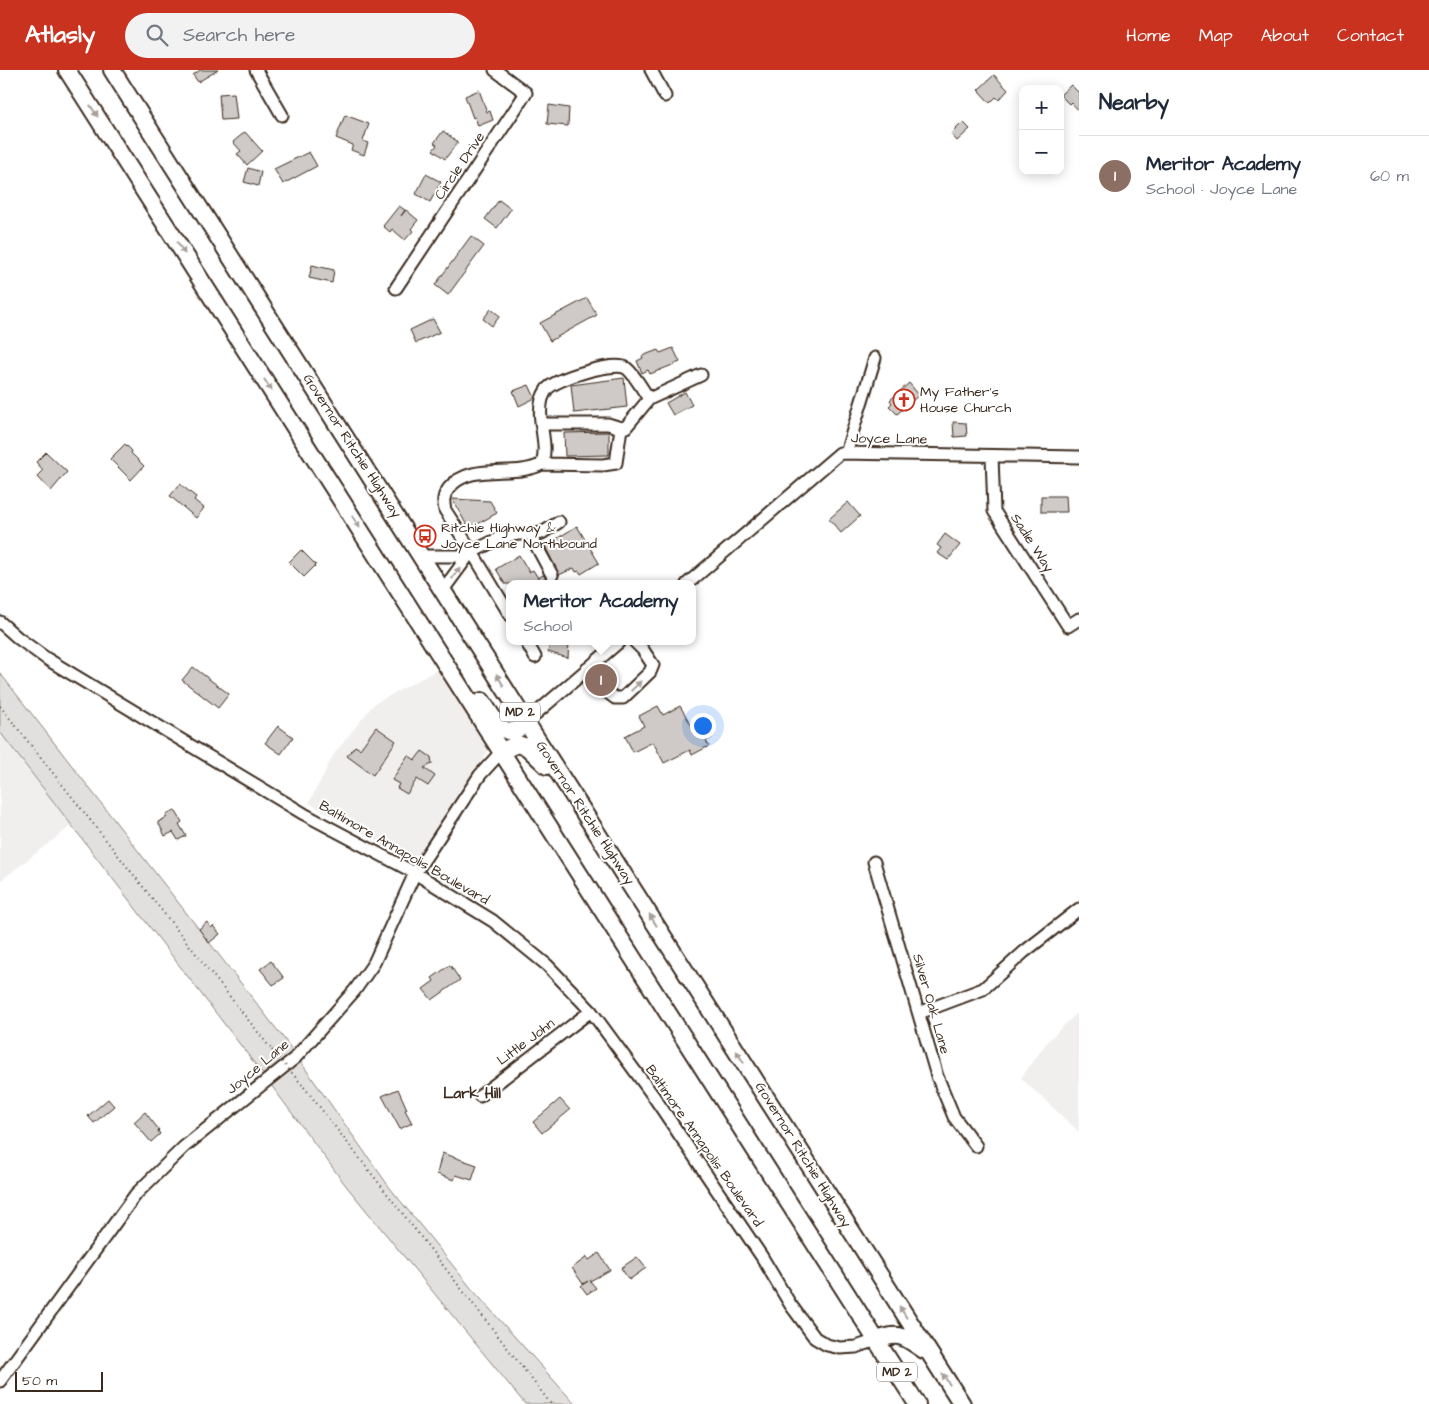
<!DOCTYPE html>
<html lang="en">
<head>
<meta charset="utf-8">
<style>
  :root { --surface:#fff; --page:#f2f2f3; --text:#1f2937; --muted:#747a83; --line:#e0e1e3; --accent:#c8321e }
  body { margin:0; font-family:"Architects Daughter",sans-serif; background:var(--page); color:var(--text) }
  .controls { position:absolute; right:15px; top:15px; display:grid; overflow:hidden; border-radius:10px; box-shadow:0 2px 12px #0003 }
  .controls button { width:45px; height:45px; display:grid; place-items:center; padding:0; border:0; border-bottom:1px solid var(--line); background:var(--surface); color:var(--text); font:25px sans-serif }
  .scale { position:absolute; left:15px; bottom:12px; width:88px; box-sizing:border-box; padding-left:5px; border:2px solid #3b2a1e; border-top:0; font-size:14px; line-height:18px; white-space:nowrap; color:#3b2a1e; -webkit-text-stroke:4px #fff; paint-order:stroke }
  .you { position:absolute; left:702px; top:655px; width:18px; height:18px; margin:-12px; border:4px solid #fff; border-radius:50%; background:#1a73e8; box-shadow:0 0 0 8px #1a73e833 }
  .badge { display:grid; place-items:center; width:32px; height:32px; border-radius:50%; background:var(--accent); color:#fff; font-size:16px; font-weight:700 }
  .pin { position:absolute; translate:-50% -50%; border:2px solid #fff; box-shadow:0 1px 5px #0006 }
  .popup { position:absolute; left:506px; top:510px; width:190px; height:65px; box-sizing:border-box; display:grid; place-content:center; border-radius:10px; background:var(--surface); filter:drop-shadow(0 1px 4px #0005); font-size:16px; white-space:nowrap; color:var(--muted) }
  .popup b { font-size:19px; color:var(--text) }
  .popup::after { content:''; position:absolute; left:50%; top:100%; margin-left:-10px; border:10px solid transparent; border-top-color:var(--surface) }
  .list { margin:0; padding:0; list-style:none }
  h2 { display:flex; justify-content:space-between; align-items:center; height:65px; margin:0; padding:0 20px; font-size:21px }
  h2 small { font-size:16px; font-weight:400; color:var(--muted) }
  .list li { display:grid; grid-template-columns:32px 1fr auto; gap:15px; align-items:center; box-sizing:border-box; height:80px; padding:0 20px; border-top:1px solid var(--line) }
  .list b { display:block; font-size:19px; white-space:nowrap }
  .list p { margin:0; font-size:16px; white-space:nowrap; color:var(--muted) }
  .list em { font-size:16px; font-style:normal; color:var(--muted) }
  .icon { flex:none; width:28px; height:28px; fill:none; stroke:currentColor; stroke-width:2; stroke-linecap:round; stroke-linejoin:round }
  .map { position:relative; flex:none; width:1079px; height:1334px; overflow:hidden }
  header { display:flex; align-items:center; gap:30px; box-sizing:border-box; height:70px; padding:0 25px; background:var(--accent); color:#fff }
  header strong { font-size:24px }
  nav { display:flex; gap:28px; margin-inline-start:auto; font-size:18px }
  .search { width:350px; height:45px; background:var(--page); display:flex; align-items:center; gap:12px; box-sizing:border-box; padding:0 18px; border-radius:28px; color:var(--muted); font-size:19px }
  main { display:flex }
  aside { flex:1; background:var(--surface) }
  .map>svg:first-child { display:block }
  .built { fill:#f1efee }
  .green { fill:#e2e0de; stroke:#8e857e }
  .building { fill:#cfcac7; stroke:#3b2a1e }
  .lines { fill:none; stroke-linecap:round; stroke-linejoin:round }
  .minor-casing { stroke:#3b2a1e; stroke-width:15 }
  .highway-casing { stroke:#3b2a1e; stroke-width:20 }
  .path { stroke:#3b2a1e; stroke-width:2; stroke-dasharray:1 4; stroke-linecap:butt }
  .minor { stroke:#fff; stroke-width:11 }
  .highway { stroke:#fff; stroke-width:16 }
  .path-bridge { stroke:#3b2a1e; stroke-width:2; stroke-dasharray:1 4; stroke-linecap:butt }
  .oneway { fill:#a79f9a }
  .labels { text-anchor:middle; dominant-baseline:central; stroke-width:4; stroke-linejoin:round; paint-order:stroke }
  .shield { fill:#fff; stroke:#766a62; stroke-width:1 }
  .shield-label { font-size:12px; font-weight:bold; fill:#3b2a1e }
  .street-label { font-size:14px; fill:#3b2a1e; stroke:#fff }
  .poi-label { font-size:14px; fill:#3b2a1e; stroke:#fff; text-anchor:start }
  .neighbourhood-label { font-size:15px; font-weight:bold; fill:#3b2a1e; stroke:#fff }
</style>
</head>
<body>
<header>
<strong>Atlasly</strong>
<div class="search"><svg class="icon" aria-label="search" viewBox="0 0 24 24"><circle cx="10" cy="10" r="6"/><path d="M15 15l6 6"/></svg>Search here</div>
<nav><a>Home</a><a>Map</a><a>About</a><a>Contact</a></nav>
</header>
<main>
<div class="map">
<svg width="1079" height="1334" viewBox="0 0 1079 1334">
  <rect width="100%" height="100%" fill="#fff"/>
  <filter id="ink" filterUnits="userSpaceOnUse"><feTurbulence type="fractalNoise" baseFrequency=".02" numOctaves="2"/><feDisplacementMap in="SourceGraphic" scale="10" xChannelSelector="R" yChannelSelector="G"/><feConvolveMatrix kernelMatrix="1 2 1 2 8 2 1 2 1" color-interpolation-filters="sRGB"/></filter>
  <g filter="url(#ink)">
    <path class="built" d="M 437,600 L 489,680 L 413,791 L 309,733 L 334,684 L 374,634 Z
      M 0,662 L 72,755 L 0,811 Z
      M 1079,941 L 1079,1062 L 1021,1008 L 1048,971 Z"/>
    <path class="green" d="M 0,603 L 285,970 L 390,1118 L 471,1218 L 575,1334 L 525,1334 L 347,1117 L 265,1007 L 0,662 Z"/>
    <path class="building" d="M 200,0 L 218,0 L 198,12 L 193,5 Z
      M 994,5 L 1008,20 L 999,30 L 996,27 L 990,33 L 978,20 Z
      M 1071,15 L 1079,23 L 1079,41 L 1071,32 L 1069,34 L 1060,25 Z
      M 479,20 L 487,42 L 490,41 L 493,50 L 478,56 L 475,47 L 473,48 L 465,26 Z
      M 234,23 L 237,49 L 221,50 L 219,24 Z
      M 549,35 L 569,38 L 568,56 L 547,54 Z
      M 345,45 L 369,54 L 363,71 L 368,73 L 364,85 L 351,80 L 353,75 L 336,68 Z
      M 963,52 L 970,59 L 957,71 L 951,64 Z
      M 443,61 L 458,72 L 445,89 L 433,80 L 437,75 L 434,73 Z
      M 245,62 L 262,81 L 247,95 L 237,84 L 241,81 L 233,72 Z
      M 309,82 L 317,96 L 283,114 L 274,99 Z
      M 248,98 L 261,102 L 258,116 L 244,112 Z
      M 426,104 L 441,112 L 430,132 L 416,124 Z
      M 499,130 L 511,139 L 497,158 L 485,149 Z
      M 399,136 L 405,140 L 401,146 L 406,140 L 418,150 L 411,159 L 413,161 L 405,170 L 392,159 L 390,162 L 383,156 Z
      M 471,166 L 484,176 L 448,225 L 435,215 Z
      M 312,195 L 334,200 L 332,213 L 309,208 Z
      M 587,228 L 597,245 L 550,271 L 540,253 Z
      M 491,239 L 500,246 L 492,256 L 483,249 Z
      M 433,249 L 440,262 L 416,273 L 410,260 Z
      M 673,278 L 680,292 L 650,304 L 648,300 L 642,303 L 637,291 L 643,288 L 642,286 L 658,280 L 660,283 Z
      M 624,308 L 627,337 L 574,343 L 571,315 Z
      M 909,313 L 919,325 L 897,344 L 889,336 L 892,333 L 890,330 Z
      M 529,315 L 535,328 L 519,336 L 513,321 Z
      M 685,322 L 692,335 L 673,345 L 666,333 Z
      M 953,352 L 966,353 L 967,366 L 954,367 Z
      M 609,362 L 609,385 L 565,386 L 564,363 Z
      M 125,374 L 132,381 L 131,383 L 144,396 L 131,410 L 110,389 Z
      M 46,382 L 67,402 L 51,421 L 37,406 L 43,400 L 36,392 Z
      M 180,414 L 196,427 L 194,430 L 204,438 L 196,448 L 170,426 Z
      M 1041,426 L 1066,426 L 1067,442 L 1041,442 Z
      M 452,429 L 490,431 L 497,443 L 469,459 Z
      M 848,432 L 860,446 L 841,463 L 829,449 Z
      M 577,456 L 599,493 L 581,504 L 579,501 L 576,502 L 574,498 L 559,505 L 545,476 Z
      M 945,464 L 960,475 L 948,490 L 937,483 L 941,478 L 937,475 Z
      M 301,480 L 316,495 L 304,507 L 289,492 Z
      M 519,485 L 529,502 L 533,500 L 538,508 L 543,505 L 548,511 L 553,514 L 505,514 L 496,499 Z
      M 551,571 L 569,571 L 568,588 L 548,582 Z
      M 193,597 L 229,624 L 218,638 L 182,610 Z
      M 658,636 L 663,645 L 680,636 L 693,658 L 703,652 L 712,668 L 706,671 L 709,676 L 692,685 L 690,680 L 664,693 L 653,672 L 633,682 L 625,666 L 644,656 L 639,646 Z
      M 278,656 L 293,667 L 281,684 L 265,673 Z
      M 376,657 L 396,671 L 373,705 L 347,686 L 355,676 L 360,679 Z
      M 422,681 L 431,687 L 432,694 L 424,698 L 435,706 L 428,716 L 417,709 L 407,724 L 397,718 L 399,714 L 392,710 L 408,685 L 415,690 Z
      M 175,740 L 182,752 L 179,754 L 186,766 L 178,770 L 173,762 L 165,766 L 158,752 L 167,747 L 166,744 Z
      M 207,852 L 211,858 L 213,856 L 220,864 L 209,873 L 199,859 Z
      M 271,891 L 284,908 L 273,915 L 260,899 Z
      M 450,895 L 460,910 L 432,930 L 423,919 L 434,911 L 432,908 Z
      M 398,1019 L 407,1039 L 405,1040 L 412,1053 L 400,1059 L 382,1026 Z
      M 108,1029 L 114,1036 L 94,1053 L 88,1046 Z
      M 560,1029 L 570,1040 L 542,1063 L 533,1052 Z
      M 145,1042 L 159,1060 L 158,1061 L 160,1064 L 151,1072 L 134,1052 Z
      M 442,1083 L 477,1095 L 472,1110 L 456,1105 L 454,1110 L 437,1104 Z
      M 599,1183 L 610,1200 L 590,1211 L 596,1218 L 587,1224 L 581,1216 L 588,1211 L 583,1214 L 572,1198 L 587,1187 L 589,1190 Z
      M 637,1187 L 646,1198 L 629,1210 L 621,1198 Z"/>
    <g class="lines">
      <g class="minor-casing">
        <path id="minor" d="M 256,0 L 282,45
          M 651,0 L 665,26
          M 396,218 L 526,23 L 495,0
          M 542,354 L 608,354 L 621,358 L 626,357 L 649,329 L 701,305
          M 846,383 L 875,288
          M 992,386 L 994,441 L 1068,556 L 1079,549
          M 542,394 L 603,395 L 616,393 L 621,358
          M 559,452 L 542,463 L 535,464 L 519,464 L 504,466 L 472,482 L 445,440 C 443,431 443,426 449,418 C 471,391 514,409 542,394 C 549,373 536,350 542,329 C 543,326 545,322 547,319 C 557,308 614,291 626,298 C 633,302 644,322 649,329
          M 530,464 L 552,505
          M 422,486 L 468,486 L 472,482 L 510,545
          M 687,514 L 840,383 L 1079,387
          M 443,520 L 468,486
          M 0,552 L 18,568 L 47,589 L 304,744 L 415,803 L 493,851 L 547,895 L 591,941 L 654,1027 L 762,1187 L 790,1234 L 815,1268 L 827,1275 L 840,1278 L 856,1277 L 877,1270
          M 526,571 L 535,587
          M 587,599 L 607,622 L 615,628 L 623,628 L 650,602 L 653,595 L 643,580 L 634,571
          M 526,652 L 620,571
          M 874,792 L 937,1006 L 954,1047 L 976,1076
          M 919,943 L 983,919 L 1024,882 L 1079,839
          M 480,1026 L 591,941
          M 0,1311 L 136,1124 L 184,1077 L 295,988 L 355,920 L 374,893 L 415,803 L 480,705 L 502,681"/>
      </g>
      <g class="highway-casing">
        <path id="highway" d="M 67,0 L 917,1334
          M 112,0 L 526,652 L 962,1334
          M 482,631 C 494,648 505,676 526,652
          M 502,681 L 517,674 L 527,677 L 547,696
          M 877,1270 C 901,1261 904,1267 924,1280"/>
      </g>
      <path class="path" d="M 0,636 L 272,980
        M 304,1017 L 551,1334"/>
      <use href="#minor" class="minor"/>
      <use href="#highway" class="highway"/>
      <path class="path-bridge" d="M 272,980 L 304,1017"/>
    </g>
    <defs><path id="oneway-solid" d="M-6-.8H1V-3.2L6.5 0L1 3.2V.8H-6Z" transform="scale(1.25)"/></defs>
    <g class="oneway">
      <use href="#oneway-solid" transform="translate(94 41) rotate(57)"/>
      <use href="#oneway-solid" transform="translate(181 178) rotate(57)"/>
      <use href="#oneway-solid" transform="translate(268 315) rotate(57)"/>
      <use href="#oneway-solid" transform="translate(356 452) rotate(57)"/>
      <use href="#oneway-solid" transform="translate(456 503) rotate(-55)"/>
      <use href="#oneway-solid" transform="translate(500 610) rotate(-122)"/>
      <use href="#oneway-solid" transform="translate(636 616) rotate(-44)"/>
      <use href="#oneway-solid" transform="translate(653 850) rotate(-122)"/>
      <use href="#oneway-solid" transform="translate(740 987) rotate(-122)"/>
      <use href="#oneway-solid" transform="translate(903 1242) rotate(-122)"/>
      <use href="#oneway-solid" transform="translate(946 1309) rotate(-123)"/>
    </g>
  </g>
  <defs>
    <g id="church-ring" transform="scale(1.125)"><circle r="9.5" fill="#fff" stroke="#c8321e" stroke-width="1.5"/><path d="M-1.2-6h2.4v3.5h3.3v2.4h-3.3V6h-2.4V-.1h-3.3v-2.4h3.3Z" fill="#c8321e"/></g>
    <g id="bus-ring" transform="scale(1.125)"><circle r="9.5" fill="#fff" stroke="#c8321e" stroke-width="1.5"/><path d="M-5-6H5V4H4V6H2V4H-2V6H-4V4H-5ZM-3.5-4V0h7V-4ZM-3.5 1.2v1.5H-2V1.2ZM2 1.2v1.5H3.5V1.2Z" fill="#c8321e"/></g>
  </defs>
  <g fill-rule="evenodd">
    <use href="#church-ring" x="904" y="330"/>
    <use href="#bus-ring" x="425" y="466"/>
  </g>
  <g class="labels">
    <g class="shield">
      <rect x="500" y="632.5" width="40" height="19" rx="4"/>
      <rect x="877" y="1292.5" width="40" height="19" rx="4"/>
    </g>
    <g class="shield-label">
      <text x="520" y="642">MD 2</text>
      <text x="897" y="1302">MD 2</text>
    </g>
    <g class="street-label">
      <text transform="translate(460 96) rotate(-56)">Circle Drive</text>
      <text transform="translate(889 369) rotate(1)">Joyce Lane</text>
      <text transform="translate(352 376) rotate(57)">Governor Ritchie Highway</text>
      <text transform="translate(1032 473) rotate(57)">Sadie Way</text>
      <text transform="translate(585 743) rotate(57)">Governor Ritchie Highway</text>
      <text transform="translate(404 783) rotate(30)">Baltimore Annapolis Boulevard</text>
      <text transform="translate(931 934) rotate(74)">Silver Oak Lane</text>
      <text transform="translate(526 972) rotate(-37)">Little John</text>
      <text transform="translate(258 997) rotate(-40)">Joyce Lane</text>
      <text transform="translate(704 1076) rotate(55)">Baltimore Annapolis Boulevard</text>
      <text transform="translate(803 1085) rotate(58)">Governor Ritchie Highway</text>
    </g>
    <g class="poi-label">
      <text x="920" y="322">My Father's<tspan x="920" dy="16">House Church</tspan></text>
      <text x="441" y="458">Ritchie Highway &amp;<tspan x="441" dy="16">Joyce Lane Northbound</tspan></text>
    </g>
    <g class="neighbourhood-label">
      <text x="472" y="1023">Lark Hill</text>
    </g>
  </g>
</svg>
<div class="controls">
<button>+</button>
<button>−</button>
</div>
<div class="scale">50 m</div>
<div class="you"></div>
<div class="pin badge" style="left:601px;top:610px;background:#8d6e63">1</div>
<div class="popup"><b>Meritor Academy</b>School</div>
</div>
<aside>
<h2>Nearby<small></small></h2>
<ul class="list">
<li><span class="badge" style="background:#8d6e63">1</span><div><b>Meritor Academy</b><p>School · Joyce Lane</p></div><em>60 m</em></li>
</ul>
</aside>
</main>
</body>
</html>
